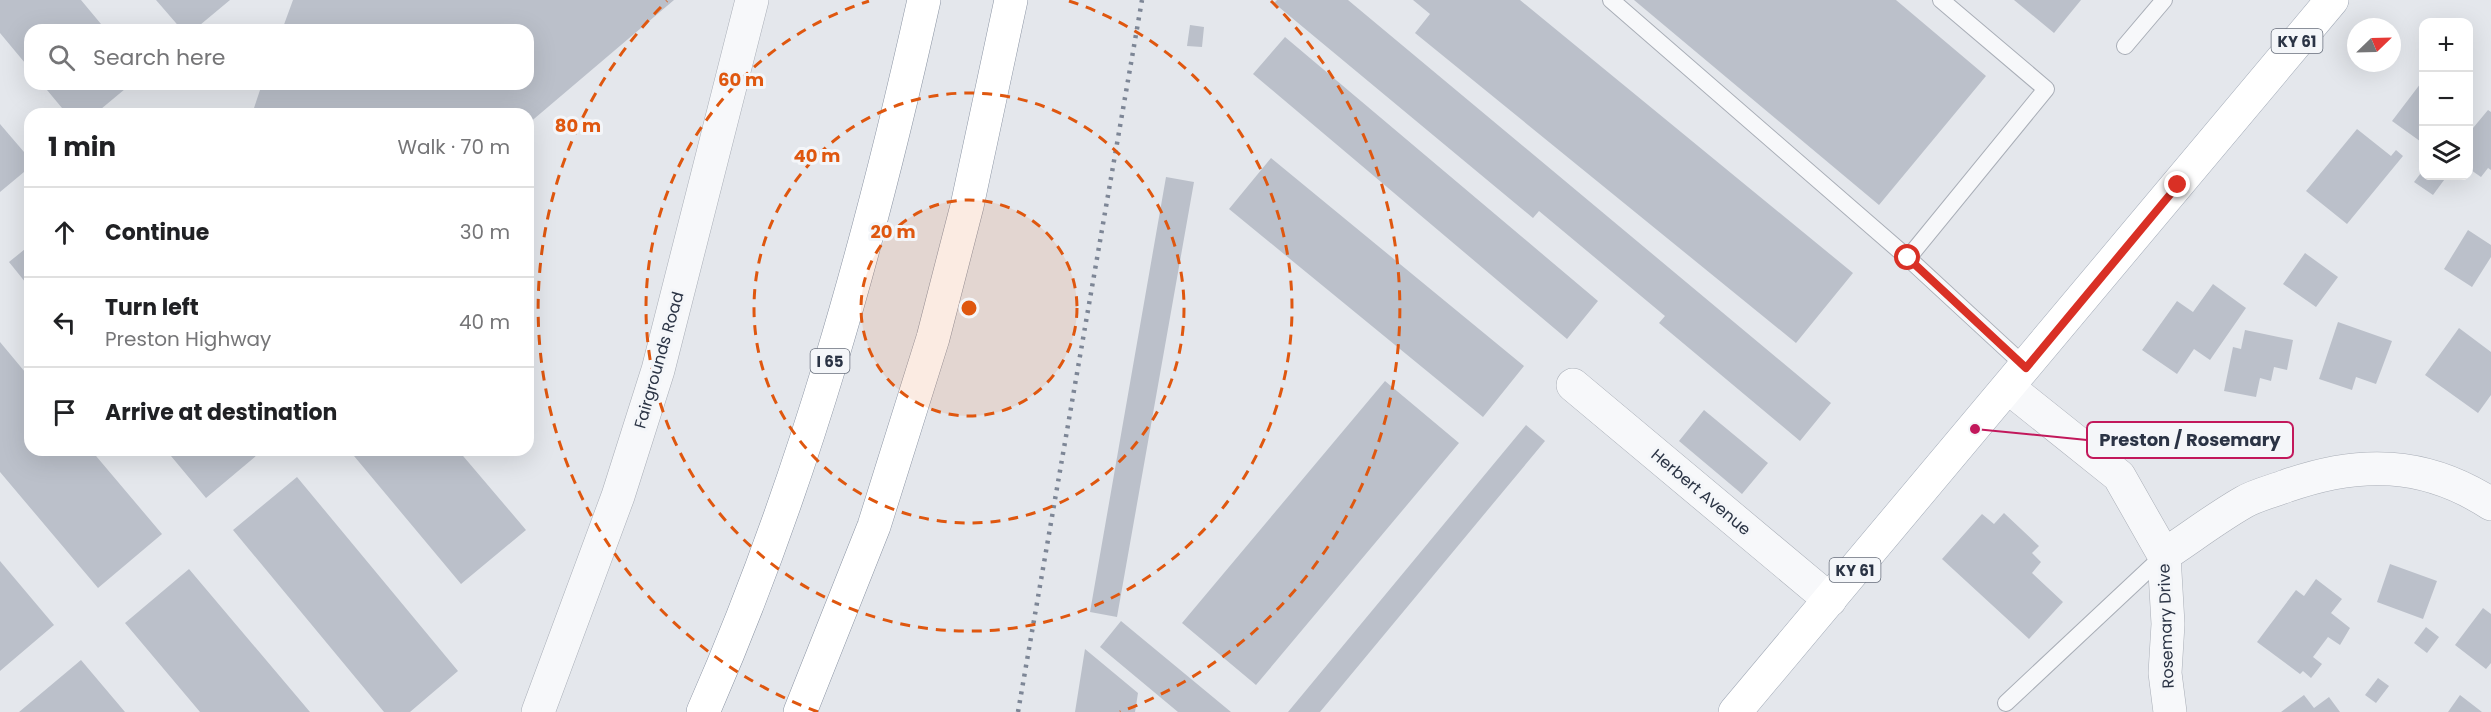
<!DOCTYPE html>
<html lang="en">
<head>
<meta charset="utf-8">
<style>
  :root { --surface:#fff; --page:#f6f6f6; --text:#202124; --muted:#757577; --line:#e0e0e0 }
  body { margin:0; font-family:Poppins,sans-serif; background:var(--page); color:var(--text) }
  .controls { position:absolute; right:18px; top:18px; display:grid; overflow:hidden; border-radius:12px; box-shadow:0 6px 24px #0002 }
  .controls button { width:54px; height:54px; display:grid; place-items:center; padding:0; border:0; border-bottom:2px solid var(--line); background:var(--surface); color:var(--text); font:30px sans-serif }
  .compass { position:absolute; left:2347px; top:18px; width:54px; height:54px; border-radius:50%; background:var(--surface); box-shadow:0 6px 24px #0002; rotate:67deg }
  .stop { position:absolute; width:18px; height:18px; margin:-14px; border:4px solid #d93025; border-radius:50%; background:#fff }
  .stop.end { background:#d93025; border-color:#fff; box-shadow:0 2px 6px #0008 }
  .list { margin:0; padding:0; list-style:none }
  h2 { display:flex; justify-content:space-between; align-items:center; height:78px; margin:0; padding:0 24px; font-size:26px }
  h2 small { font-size:20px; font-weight:400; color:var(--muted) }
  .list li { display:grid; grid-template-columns:39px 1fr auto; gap:18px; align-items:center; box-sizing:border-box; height:90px; padding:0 24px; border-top:2px solid var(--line) }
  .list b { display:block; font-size:22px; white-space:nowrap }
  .list p { margin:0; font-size:20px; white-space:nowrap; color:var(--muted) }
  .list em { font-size:20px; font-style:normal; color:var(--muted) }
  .icon { flex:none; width:33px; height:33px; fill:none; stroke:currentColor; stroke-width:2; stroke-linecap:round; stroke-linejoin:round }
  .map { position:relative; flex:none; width:2491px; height:712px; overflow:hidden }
  .search { position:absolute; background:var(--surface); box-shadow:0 6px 24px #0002; left:24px; top:24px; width:510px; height:66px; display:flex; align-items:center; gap:15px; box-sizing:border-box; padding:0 21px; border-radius:18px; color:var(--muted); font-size:22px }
  .panel { position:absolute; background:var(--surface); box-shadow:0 6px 24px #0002; left:24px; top:108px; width:510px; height:348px; border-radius:18px }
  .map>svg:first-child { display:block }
  .building { fill:#bbc0ca }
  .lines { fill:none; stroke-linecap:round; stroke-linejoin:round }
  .service-casing { stroke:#a9aeb7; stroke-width:18 }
  .minor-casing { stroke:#a9aeb7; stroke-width:34 }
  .primary-casing { stroke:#a3abb8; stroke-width:34 }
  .motorway-casing { stroke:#8b94a3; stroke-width:34 }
  .service { stroke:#f7f8fa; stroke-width:16 }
  .minor { stroke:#f7f8fa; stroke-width:33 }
  .primary { stroke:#fff; stroke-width:33 }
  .motorway { stroke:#fff; stroke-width:33 }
  .rail { stroke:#7d8696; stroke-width:4.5; stroke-dasharray:3 6; stroke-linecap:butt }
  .route { stroke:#d93025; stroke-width:8 }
  .ring { fill:none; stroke:#df570f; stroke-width:3; stroke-dasharray:10 8 }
  .labels { text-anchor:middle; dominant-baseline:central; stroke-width:6; stroke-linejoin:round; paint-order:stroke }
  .shield { fill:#f4f6f9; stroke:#676e7b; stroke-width:1.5 }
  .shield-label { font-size:15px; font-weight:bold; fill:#2b3445 }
  .street-label { font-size:16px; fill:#2b3445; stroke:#f4f6f9 }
  .centre { fill:#df570f; stroke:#f4f6f9; stroke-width:3 }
  .ring-label { font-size:18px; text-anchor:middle; font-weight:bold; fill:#df570f; stroke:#f4f6f9; stroke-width:6; stroke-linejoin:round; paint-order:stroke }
  .leader { fill:none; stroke:#c2185b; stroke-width:2 }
  .callout-dot { fill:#c2185b; stroke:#f4f6f9; stroke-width:2 }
  .callout { fill:#f4f6f9; stroke:#c2185b; stroke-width:2 }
  .callout-label { font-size:18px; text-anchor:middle; font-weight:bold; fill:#2b3445 }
</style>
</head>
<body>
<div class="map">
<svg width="2491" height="712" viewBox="0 0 2491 712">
  <rect width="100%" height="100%" fill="#e4e7ec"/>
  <path class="building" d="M 0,0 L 81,0 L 106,30 L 30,30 L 30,69 L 0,33 Z
    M 156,0 L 230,0 L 194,30 L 182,30 Z
    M 293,0 L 674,0 L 528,124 L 528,114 L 256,114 L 253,111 L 262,84 L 528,84 L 528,30 L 282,30 Z
    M 1277,0 L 1348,0 L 1831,403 L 1800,441 L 1659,323 L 1665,316 L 1539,211 L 1533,218 L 1274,3 Z
    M 1413,0 L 1520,0 L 1853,273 L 1796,343 L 1415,33 L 1430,14 Z
    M 1634,0 L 1896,0 L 1986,76 L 1879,205 Z
    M 2014,0 L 2081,0 L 2054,33 Z
    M 1190,25 L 1204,27 L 1202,47 L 1187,46 Z
    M 1285,37 L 1598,301 L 1567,339 L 1253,74 Z
    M 2424,79 L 2424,144 L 2392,121 Z
    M 42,84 L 131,84 L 95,114 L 67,114 Z
    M 2488,110 L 2491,112 L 2491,170 L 2488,168 L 2481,177 L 2468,168 L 2468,134 Z
    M 0,124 L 30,159 L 30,167 L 0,192 Z
    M 2357,129 L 2391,156 L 2396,150 L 2403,156 L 2347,224 L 2306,191 Z
    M 1271,158 L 1524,366 L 1483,417 L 1229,209 Z
    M 2424,169 L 2424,176 L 2447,176 L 2433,195 L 2414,182 Z
    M 1166,177 L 1194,182 L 1117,617 L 1090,612 Z
    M 2468,230 L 2491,245 L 2491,257 L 2472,287 L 2444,269 Z
    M 30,245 L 30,288 L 9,262 Z
    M 2305,253 L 2338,277 L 2316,307 L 2283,284 Z
    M 2213,284 L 2246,308 L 2210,360 L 2194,349 L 2177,374 L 2142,350 L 2177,301 L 2193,312 Z
    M 2338,322 L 2392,341 L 2376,384 L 2356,377 L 2352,390 L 2319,379 Z
    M 2459,328 L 2491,352 L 2491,395 L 2478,413 L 2425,375 Z
    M 2245,330 L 2293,340 L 2287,370 L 2274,367 L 2271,381 L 2260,378 L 2256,397 L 2224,391 L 2233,347 L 2241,349 Z
    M 0,342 L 30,378 L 30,450 L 91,450 L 162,534 L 98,588 L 0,472 Z
    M 1385,381 L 1459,443 L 1256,685 L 1182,623 Z
    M 1704,410 L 1768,463 L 1742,494 L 1679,441 Z
    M 1526,425 L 1545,441 L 1320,712 L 1288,712 Z
    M 166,450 L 263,450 L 206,498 Z
    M 349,450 L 458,450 L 526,530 L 461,584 Z
    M 297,477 L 458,671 L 410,712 L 384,712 L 233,530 Z
    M 2004,513 L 2039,546 L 2032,553 L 2041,562 L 2032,573 L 2063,602 L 2029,639 L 1942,559 L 1982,514 L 1994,524 Z
    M 0,561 L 54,625 L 0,671 Z
    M 2390,564 L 2437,581 L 2423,619 L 2377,602 Z
    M 189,569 L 310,712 L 200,712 L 125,623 Z
    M 2316,579 L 2342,599 L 2331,613 L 2350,628 L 2340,645 L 2328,637 L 2313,657 L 2322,664 L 2311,678 L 2303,671 L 2300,674 L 2257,642 L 2296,590 L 2304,596 Z
    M 2483,608 L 2491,614 L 2491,663 L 2486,669 L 2455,645 Z
    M 1121,621 L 1231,712 L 1178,712 L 1100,647 Z
    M 2426,627 L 2439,637 L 2427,653 L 2414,643 Z
    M 1085,649 L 1138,693 L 1135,712 L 1075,712 Z
    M 81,660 L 125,712 L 19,712 Z
    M 2378,678 L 2389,686 L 2376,703 L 2365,695 Z
    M 2304,695 L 2314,708 L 2329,697 L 2340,712 L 2281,712 Z
    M 2460,695 L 2482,712 L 2448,712 Z"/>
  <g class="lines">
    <g class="service-casing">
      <path id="service" d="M 1611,0 L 1908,258 L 2026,367
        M 2125,46 L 2164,0
        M 1908,258 L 2046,89 L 1941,0
        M 2006,703 L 2163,556"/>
    </g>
    <g class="minor-casing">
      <path id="minor" d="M 1573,385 L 1830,600
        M 2009,388 L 2119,476 L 2164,555 L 2168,624 L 2165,673 L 2170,712
        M 2164,555 C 2190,538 2216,518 2244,502 C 2256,495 2273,491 2286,486 C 2359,460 2425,461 2491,504
        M 538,712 L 618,496 L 658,370 L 752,0"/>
    </g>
    <g class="primary-casing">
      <path id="primary" d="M 1735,712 L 2332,0"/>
    </g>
    <g class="motorway-casing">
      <path id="motorway" d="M 703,712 C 803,484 870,243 924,0
        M 800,712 L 874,526 L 933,338 L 967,206 L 1011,0"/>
    </g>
    <use href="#service" class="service"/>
    <use href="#minor" class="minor"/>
    <use href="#primary" class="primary"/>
    <use href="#motorway" class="motorway"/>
    <path class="rail" d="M 1018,712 L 1142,0"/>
  </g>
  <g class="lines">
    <path class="route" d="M 1908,258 L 2026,368 L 2178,185"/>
  </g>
  <circle cx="969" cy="308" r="108" fill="#df570f" fill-opacity=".12"/>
  <g class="ring">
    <circle cx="969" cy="308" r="108"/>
    <circle cx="969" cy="308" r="215"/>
    <path d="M1069 1A323 323 0 1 1 869 1"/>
    <path d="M818 712A431 431 0 0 1 667 1M1271 1A431 431 0 0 1 1120 712"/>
  </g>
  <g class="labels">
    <g class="shield">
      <rect x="2271.5" y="29" width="51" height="24" rx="4.5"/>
      <rect x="810.5" y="349" width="39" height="24" rx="4.5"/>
      <rect x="1829.5" y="558" width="51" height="24" rx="4.5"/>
    </g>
    <g class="shield-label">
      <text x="2297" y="41">KY 61</text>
      <text x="830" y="361">I 65</text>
      <text x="1855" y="570">KY 61</text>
    </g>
    <g class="street-label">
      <text transform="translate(659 360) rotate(-74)">Fairgrounds Road</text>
      <text transform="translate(1701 492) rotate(40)">Herbert Avenue</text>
      <text transform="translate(2166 626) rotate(-92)">Rosemary Drive</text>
    </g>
  </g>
  <circle cx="969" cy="308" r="9" class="centre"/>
  <g class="ring-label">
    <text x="741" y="86">60 m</text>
    <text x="578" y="132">80 m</text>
    <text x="817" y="162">40 m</text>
    <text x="893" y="238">20 m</text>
  </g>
  <path class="leader" d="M1975 429L2087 440"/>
  <circle class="callout-dot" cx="1975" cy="429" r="6"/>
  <rect class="callout" x="2087" y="422" width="206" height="36" rx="6"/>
  <g class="callout-label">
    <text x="2190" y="446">Preston / Rosemary</text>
  </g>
</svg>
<div class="controls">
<button>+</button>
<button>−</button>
<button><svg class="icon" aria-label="layers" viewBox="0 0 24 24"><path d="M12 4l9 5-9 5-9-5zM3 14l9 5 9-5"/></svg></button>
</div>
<svg class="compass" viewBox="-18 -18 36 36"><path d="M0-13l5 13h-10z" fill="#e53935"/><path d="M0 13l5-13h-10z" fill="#757577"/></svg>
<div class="stop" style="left:1908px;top:258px"></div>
<div class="stop end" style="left:2178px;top:185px"></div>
<div class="search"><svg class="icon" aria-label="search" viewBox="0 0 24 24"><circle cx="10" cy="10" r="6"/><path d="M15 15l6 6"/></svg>Search here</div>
<section class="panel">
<h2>1 min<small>Walk · 70 m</small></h2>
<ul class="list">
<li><svg class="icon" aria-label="ahead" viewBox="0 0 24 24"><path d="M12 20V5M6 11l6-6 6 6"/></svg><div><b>Continue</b></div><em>30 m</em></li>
<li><svg class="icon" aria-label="left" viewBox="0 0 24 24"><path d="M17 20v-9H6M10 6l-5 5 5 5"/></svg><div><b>Turn left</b><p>Preston Highway</p></div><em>40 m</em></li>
<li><svg class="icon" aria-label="arrive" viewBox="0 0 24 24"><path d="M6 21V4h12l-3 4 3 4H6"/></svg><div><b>Arrive at destination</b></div></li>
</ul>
</section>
</div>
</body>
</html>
